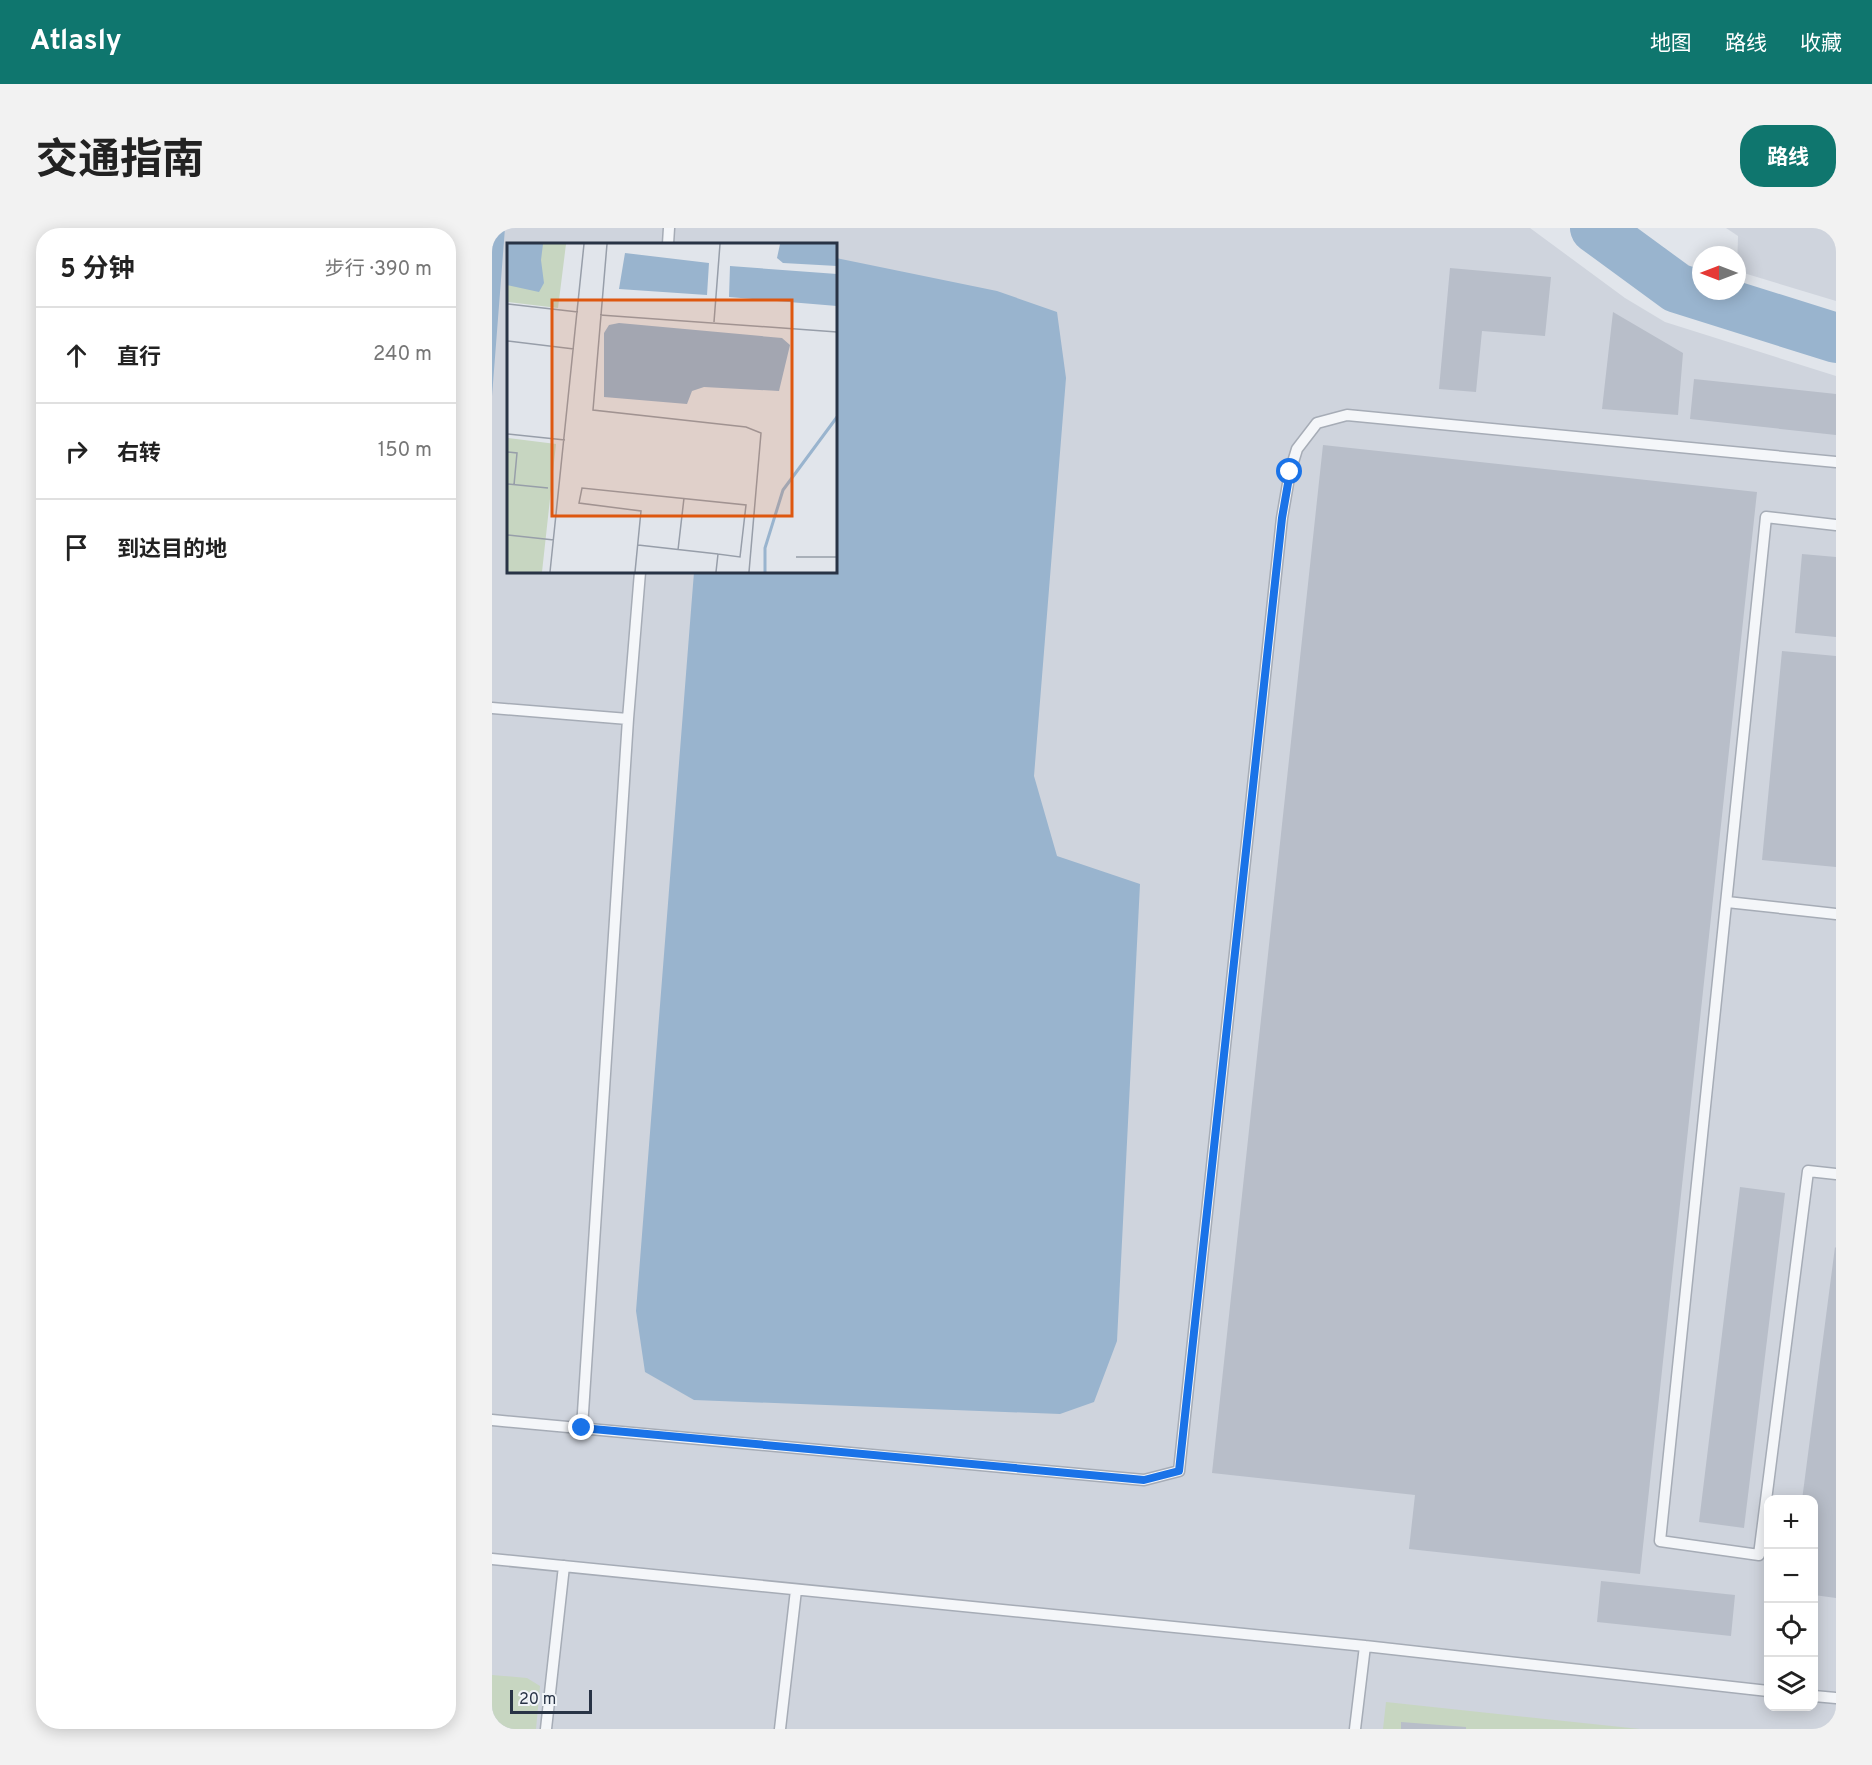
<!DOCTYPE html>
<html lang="zh">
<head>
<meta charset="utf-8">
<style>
  :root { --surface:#fff; --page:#f2f2f2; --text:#222; --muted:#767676; --line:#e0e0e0; --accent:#0f766e }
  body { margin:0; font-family:Overpass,"Noto Sans SC",sans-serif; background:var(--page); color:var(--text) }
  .controls { position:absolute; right:18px; bottom:18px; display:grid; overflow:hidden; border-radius:12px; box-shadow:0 3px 15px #0003 }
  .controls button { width:54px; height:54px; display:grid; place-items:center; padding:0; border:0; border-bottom:2px solid var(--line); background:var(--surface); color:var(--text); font:30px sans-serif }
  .compass { position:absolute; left:1200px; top:18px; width:54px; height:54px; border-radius:50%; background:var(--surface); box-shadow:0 3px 15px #0003; rotate:270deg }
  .scale { position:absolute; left:18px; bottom:15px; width:82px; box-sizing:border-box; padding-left:6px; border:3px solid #283345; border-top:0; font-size:16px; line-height:21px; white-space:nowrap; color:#283345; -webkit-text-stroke:4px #f1f4f8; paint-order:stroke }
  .stop { position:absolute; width:18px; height:18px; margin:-14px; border:4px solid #1a73e8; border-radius:50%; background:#fff }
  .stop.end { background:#1a73e8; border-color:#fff; box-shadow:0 2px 6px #0008 }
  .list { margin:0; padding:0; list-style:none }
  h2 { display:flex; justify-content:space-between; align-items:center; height:78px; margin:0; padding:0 24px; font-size:26px }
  h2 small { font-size:20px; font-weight:400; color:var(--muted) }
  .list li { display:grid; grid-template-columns:39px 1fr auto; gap:18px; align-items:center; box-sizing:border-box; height:96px; padding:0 24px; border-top:2px solid var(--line) }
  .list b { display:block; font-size:22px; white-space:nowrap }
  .list em { font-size:20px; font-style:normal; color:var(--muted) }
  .icon { flex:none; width:33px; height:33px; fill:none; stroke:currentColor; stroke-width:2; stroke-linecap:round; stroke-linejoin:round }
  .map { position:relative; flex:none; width:1344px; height:1501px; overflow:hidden; border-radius:24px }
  header { display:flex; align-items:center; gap:36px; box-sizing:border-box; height:84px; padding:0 30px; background:var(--accent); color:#fff }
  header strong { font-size:28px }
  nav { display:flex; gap:33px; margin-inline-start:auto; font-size:21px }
  .intro { display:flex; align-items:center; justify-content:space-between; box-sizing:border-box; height:144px; padding:0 36px }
  h1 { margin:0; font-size:42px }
  .button { padding:15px 27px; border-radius:24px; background:var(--accent); color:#fff; font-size:21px; font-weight:700 }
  main { display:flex; gap:36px; padding:0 36px }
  aside { flex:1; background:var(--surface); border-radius:24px; box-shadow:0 3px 15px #0003 }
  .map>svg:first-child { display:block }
  .built { fill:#cfd4dd; fill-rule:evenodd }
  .green { fill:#c7d6c1 }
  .water { fill:#99b4ce }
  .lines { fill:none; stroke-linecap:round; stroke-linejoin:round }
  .river { stroke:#99b4ce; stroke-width:50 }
  .building { fill:#b8bec9 }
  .service-casing { stroke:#a6acb6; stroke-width:13 }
  .service { stroke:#f4f6f9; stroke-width:10 }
  .route { stroke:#1a73e8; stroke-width:8 }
  .inset-river { fill:none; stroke:#99b4ce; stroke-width:3 }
  .inset-road { fill:none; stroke:#979ea9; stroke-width:1.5 }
  .view { fill:#de570f; fill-opacity:0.15; stroke:#de570f; stroke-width:3 }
  .inset-edge { fill:none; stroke:#283345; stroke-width:3 }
</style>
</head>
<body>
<header>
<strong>Atlasly</strong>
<nav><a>地图</a><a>路线</a><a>收藏</a></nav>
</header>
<div class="intro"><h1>交通指南</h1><a class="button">路线</a></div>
<main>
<aside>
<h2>5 分钟<small>步行 · 390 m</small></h2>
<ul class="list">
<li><svg class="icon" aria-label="ahead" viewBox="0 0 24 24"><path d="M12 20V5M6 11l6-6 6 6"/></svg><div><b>直行</b></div><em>240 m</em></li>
<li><svg class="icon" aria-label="right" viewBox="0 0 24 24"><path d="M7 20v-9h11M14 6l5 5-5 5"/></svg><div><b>右转</b></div><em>150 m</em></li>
<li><svg class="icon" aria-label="arrive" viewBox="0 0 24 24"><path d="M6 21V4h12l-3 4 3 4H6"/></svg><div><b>到达目的地</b></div></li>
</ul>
</aside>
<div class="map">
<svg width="1344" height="1501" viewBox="0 0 1344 1501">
  <rect width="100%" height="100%" fill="#e1e5eb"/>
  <path class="built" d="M 0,0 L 1038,0 L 1133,70 L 1173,94 L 1344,148 L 1344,1501 L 0,1501 ZM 16,16 L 344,16 L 344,344 L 16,344 ZM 1276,1272 L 1322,1272 L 1322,1478 L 1276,1478 Z
    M 1234,0 L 1344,0 L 1344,73 L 1245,43 L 1246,8 Z"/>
  <path class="green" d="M 0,1447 L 35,1450 L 48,1458 L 44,1501 L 0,1501 Z
    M 894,1474 L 1148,1501 L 891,1501 Z"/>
  <path class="water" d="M 0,0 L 13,0 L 0,168 Z
    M 344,30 L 505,63 L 565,84 L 574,150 L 542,548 L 565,628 L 648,656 L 625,1113 L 602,1174 L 568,1186 L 202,1172 L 153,1144 L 144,1083 L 202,344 L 344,344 Z"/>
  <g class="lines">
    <path class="river" d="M 1103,0 L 1185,60 L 1344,110"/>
  </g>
  <path class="building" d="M 958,40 L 1059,49 L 1053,108 L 990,103 L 984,164 L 947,161 Z
    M 1121,84 L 1191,125 L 1186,187 L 1110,181 Z
    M 1202,151 L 1344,166 L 1344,207 L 1198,191 Z
    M 831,217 L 1265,264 L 1148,1346 L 917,1321 L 923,1267 L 720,1245 Z
    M 1310,326 L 1344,329 L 1344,409 L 1303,405 Z
    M 1290,423 L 1344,428 L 1344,639 L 1270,632 Z
    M 1248,959 L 1293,965 L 1252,1300 L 1207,1294 Z
    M 1343,1019 L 1344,1020 L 1344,1370 L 1322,1367 L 1322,1272 L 1310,1272 Z
    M 1109,1353 L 1243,1367 L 1239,1408 L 1105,1394 Z
    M 909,1494 L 974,1499 L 974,1501 L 909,1501 Z"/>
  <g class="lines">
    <g class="service-casing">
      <path id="service" d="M 176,16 L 177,0
        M 1344,297 L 1274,289 L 1168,1313 L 1267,1327 L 1316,943 L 1344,946
        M 0,480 L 136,491
        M 1235,674 L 1344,686
        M 0,1192 L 652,1252 L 687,1243 L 790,290 L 798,244 L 805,221 L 825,195 L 855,187 L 1344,234
        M 90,1200 L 136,491 L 148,344
        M 0,1331 L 873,1418 L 1276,1463
        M 1322,1468 L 1344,1470
        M 54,1501 L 72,1338
        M 288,1501 L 304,1362
        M 863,1501 L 873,1418"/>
    </g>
    <use href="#service" class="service"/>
  </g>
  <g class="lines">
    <path class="route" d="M 90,1200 L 652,1252 L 687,1243 L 790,290 L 798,244"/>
  </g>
  <g transform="translate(15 15)">
    <rect width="330" height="330" fill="#e1e5eb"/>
    <path d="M 0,1 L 59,1 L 51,65 L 0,59 ZM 0,195 L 49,201 L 35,329 L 0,329 Z" fill="#c7d6c1"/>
    <path d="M 0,1 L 36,1 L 34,17 L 37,40 L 32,49 L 0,42 ZM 273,1 L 330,1 L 330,23 L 276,20 L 270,15 ZM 118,10 L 202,20 L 200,52 L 112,46 ZM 223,23 L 330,31 L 330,63 L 222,54 ZM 112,80 L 275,95 L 283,102 L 272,148 L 197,144 L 185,148 L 180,161 L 97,154 L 97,90 L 102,82 Z" fill="#99b4ce"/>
    <path class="inset-river" d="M 258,329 L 258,305 L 276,247 L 330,174"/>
    <path class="inset-road" d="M 100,1 L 86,167 L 239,184 L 254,190 L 242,329M 0,61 L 71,69M 93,72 L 330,89M 207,79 L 213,1M 0,98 L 67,106M 0,191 L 58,197M 0,209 L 10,210 L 7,242M 0,241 L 41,245M 0,292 L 47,297M 131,302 L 211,311M 171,307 L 177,255M 289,314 L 330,314M 43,329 L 77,1M 128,329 L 134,268 L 72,260 L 75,245 L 239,262 L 233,314 L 211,311 L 209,329"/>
    <path class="view" d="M 45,57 L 285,57 L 285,273 L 45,273 Z"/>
    <rect width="330" height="330" class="inset-edge"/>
  </g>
</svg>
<div class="controls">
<button>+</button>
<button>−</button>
<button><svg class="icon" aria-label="locate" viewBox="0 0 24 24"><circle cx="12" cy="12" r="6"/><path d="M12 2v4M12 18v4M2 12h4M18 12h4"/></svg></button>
<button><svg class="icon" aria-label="layers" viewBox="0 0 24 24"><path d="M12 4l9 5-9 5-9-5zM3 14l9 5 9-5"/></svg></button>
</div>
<svg class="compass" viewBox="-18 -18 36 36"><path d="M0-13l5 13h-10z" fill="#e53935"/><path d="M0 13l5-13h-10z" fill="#767676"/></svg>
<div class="scale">20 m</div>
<div class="stop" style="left:798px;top:244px"></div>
<div class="stop end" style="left:90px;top:1200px"></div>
</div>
</main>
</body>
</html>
